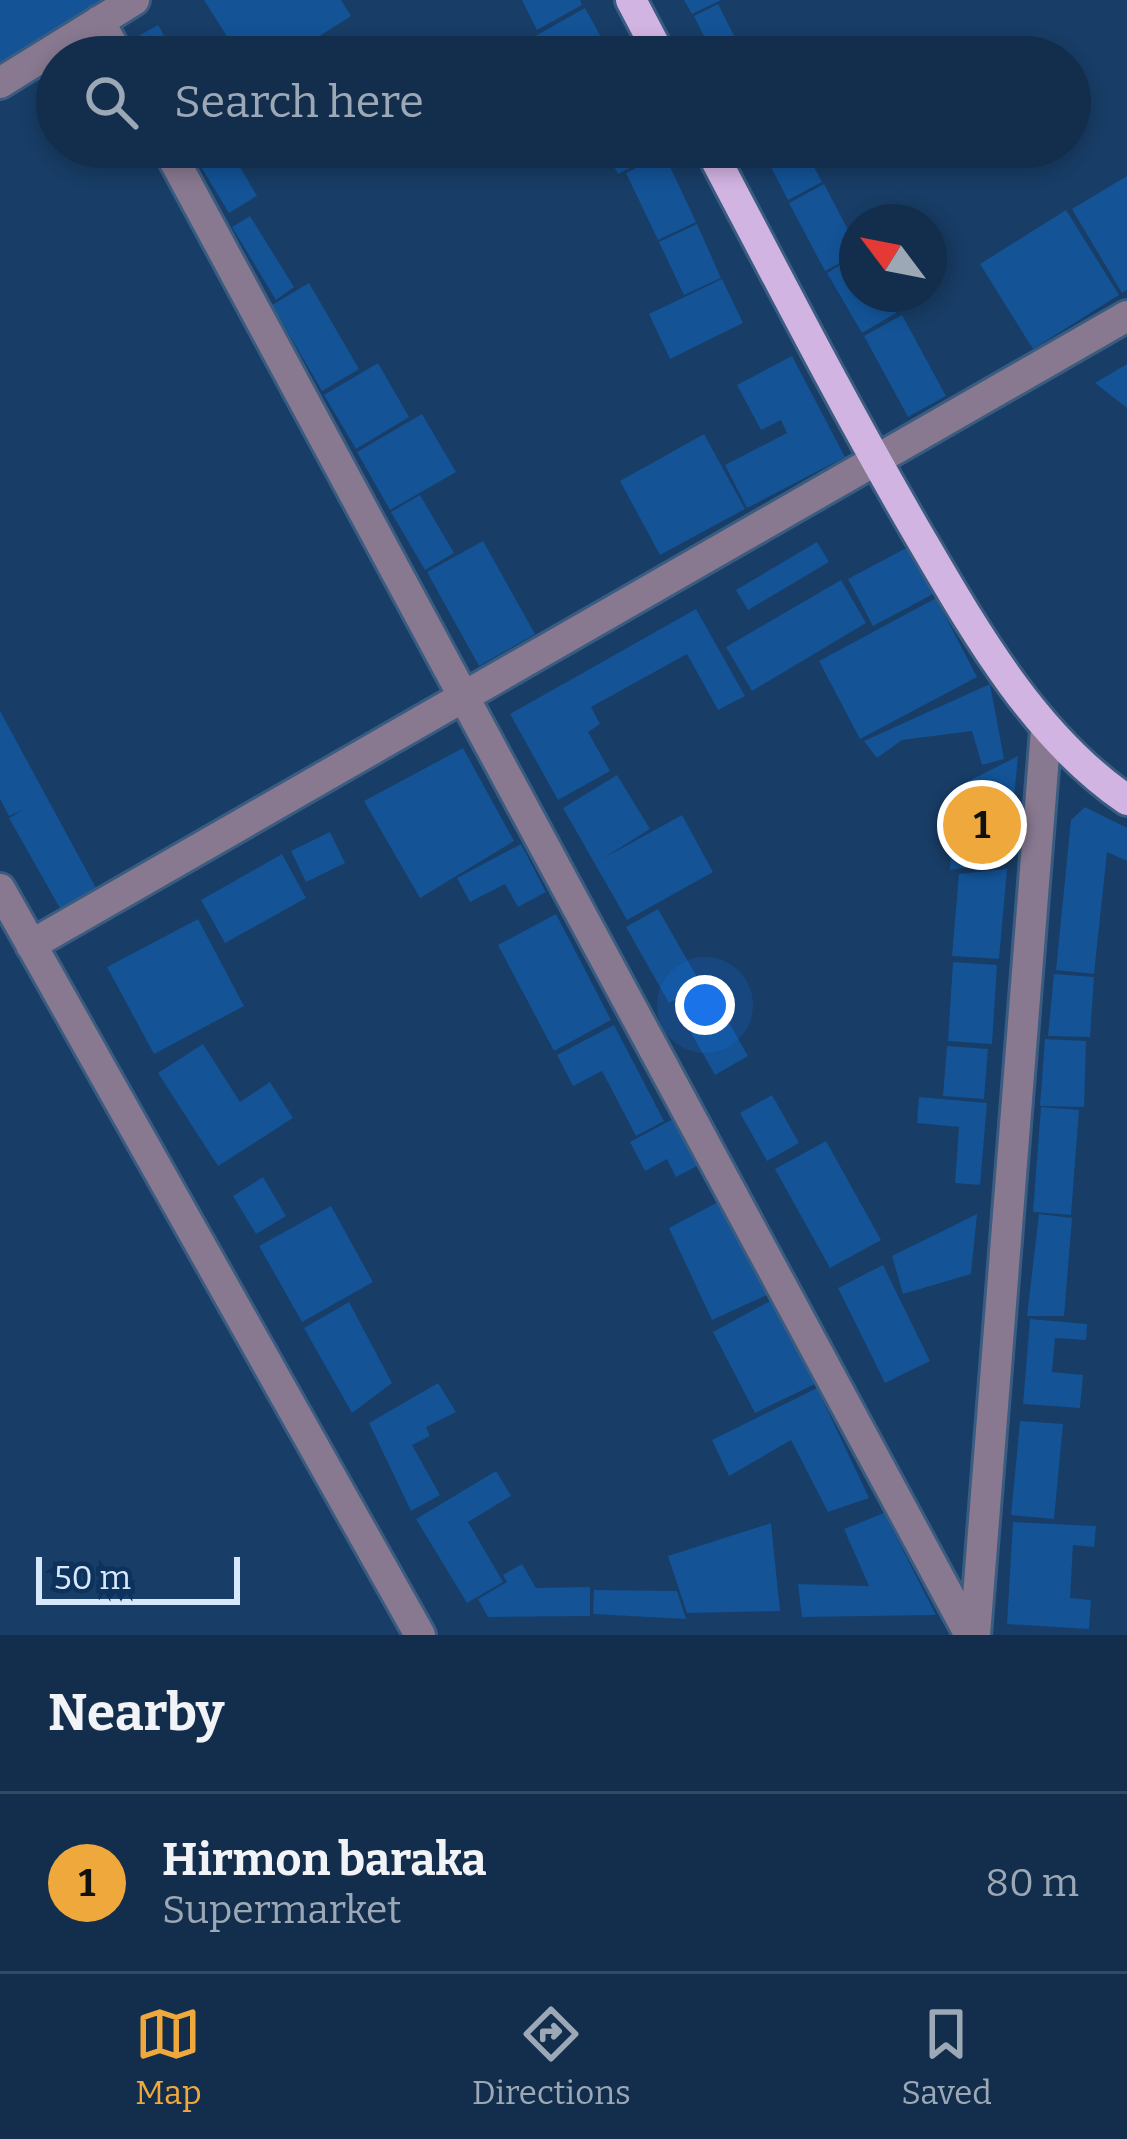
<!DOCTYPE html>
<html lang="en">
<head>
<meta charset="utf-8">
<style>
  :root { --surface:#122e4c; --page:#1b3653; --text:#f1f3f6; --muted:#9ca8b5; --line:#314a64; --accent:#eea83c }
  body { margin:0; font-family:Bitter,serif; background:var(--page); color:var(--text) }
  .compass { position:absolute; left:839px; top:204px; width:108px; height:108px; border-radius:50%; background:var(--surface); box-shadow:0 6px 18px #0003; rotate:302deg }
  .scale { position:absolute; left:36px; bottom:30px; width:204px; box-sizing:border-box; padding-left:12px; border:6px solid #d7e7fc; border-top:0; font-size:33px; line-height:42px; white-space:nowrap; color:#d7e7fc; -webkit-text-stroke:9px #0d325b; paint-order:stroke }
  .you { position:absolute; left:705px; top:1005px; width:42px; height:42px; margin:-30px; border:9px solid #fff; border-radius:50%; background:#1a73e8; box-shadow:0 0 0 18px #1a73e833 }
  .badge { display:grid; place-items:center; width:78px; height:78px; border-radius:50%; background:var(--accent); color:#111; font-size:39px; font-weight:700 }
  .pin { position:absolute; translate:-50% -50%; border:6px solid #fff; box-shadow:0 3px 12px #0006 }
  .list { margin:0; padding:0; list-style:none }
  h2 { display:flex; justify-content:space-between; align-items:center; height:156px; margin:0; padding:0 48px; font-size:51px }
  h2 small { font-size:39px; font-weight:400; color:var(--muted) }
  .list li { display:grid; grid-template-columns:78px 1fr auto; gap:36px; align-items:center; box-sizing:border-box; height:180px; padding:0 48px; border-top:3px solid var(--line) }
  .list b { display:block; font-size:45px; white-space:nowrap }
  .list p { margin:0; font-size:39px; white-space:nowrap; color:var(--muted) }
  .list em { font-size:39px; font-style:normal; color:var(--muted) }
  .icon { flex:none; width:66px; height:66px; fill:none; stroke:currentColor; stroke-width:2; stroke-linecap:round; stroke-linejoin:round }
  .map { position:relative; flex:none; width:1127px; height:1635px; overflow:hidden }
  .search { position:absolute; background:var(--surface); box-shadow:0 6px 18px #0003; left:36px; right:36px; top:36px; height:132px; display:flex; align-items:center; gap:30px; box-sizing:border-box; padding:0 42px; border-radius:66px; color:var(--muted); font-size:45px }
  .sheet { height:336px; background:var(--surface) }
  nav { display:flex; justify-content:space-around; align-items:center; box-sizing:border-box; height:168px; border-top:3px solid var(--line); background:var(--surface); font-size:33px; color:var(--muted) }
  nav a { display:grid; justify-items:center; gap:6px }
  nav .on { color:var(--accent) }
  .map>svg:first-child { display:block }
  .building { fill:#135396 }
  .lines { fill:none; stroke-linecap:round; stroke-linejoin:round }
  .minor-casing { stroke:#3a5c81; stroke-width:36 }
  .major-casing { stroke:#3a5c81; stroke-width:36 }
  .minor { stroke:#887990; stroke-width:30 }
  .major { stroke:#d2b4e2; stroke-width:30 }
</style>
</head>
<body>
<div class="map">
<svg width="1127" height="1635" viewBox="0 0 1127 1635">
  <rect width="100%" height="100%" fill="#183d66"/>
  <path class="building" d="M 0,0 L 108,0 L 0,69 Z
    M 204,0 L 341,0 L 351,16 L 287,57 L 240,57 Z
    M 522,0 L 580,0 L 582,5 L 537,30 Z
    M 684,0 L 721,0 L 692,14 Z
    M 718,4 L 745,57 L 714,57 L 694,16 Z
    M 585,8 L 612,57 L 542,57 L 532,38 Z
    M 158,25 L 176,57 L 136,57 L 128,42 Z
    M 189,147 L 228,147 L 257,196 L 229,213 Z
    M 604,147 L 659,147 L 662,151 L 618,174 Z
    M 761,147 L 798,147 L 769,162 Z
    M 804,148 L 822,182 L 788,200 L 770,165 Z
    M 664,154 L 696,222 L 658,240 L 626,173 Z
    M 1127,176 L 1127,290 L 1122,293 L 1072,209 Z
    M 824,184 L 857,247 L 857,254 L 825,271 L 789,203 Z
    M 1066,210 L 1119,295 L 1033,349 L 980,264 Z
    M 250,216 L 294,287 L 276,300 L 232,227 Z
    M 697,224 L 721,278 L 684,295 L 659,242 Z
    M 857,255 L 857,294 L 885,294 L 896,313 L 862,333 L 827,273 Z
    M 722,279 L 743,323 L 670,359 L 649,314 Z
    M 309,283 L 359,369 L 322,391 L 272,305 Z
    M 902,315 L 946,396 L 908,417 L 864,336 Z
    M 792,356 L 845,457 L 747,508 L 725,465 L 787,433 L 781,420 L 761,430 L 737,385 Z
    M 378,363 L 409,417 L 356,449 L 324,395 Z
    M 1127,364 L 1127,408 L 1095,383 Z
    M 422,414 L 456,472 L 390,510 L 357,452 Z
    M 704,434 L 745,509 L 660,555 L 620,481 Z
    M 420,495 L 454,553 L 425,570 L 391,512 Z
    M 483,541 L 535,634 L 479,666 L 427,572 Z
    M 817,542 L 829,562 L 748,610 L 736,590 Z
    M 910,546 L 935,593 L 873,626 L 848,579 Z
    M 841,580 L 866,623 L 752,691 L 726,647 Z
    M 936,598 L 977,677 L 860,739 L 819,661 Z
    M 696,609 L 745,696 L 718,710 L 687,654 L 591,707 L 600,724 L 588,732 L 610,771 L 558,800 L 510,714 Z
    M 990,684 L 1004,759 L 982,765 L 972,731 L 902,740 L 877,758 L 864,741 Z
    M 0,711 L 97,890 L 61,910 L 9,818 L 23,810 L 9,816 L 0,799 Z
    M 463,748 L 514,841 L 420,898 L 364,801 Z
    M 1018,756 L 1008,861 L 950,870 L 955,788 Z
    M 617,775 L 650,829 L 602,859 L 682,815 L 713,872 L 627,920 L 563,808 Z
    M 1085,807 L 1127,828 L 1127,861 L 1107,852 L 1094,974 L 1056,970 L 1071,820 Z
    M 330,832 L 345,863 L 306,882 L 291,851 Z
    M 521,844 L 546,892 L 518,907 L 505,884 L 470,902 L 457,878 Z
    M 282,854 L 306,898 L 225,943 L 201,900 Z
    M 1007,869 L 999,959 L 952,956 L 959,874 Z
    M 658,909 L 701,984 L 669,1003 L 626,927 Z
    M 556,914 L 611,1020 L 554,1051 L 498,945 Z
    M 198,919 L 244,1006 L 154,1054 L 107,967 Z
    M 953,962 L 997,965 L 992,1044 L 948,1041 Z
    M 1054,974 L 1094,977 L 1090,1037 L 1048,1036 Z
    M 709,988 L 748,1056 L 715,1075 L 676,1006 Z
    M 614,1025 L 664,1121 L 636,1136 L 602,1071 L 573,1086 L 557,1055 Z
    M 1045,1039 L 1086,1041 L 1084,1107 L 1040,1106 Z
    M 203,1044 L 240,1102 L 270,1082 L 293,1118 L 218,1166 L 158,1073 Z
    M 947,1046 L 988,1049 L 984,1099 L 943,1096 Z
    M 772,1095 L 799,1143 L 767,1161 L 740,1113 Z
    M 919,1097 L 987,1103 L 980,1185 L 955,1183 L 959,1127 L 917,1123 Z
    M 1041,1107 L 1079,1110 L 1071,1215 L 1033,1212 Z
    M 673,1119 L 697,1166 L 676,1177 L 667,1159 L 645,1171 L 630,1142 Z
    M 826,1141 L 881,1240 L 830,1268 L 775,1169 Z
    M 263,1177 L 286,1216 L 256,1234 L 233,1196 Z
    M 718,1202 L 769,1294 L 712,1320 L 669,1228 Z
    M 331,1206 L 373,1282 L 302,1322 L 259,1246 Z
    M 977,1214 L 971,1274 L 903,1294 L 892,1256 Z
    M 1039,1214 L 1072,1218 L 1064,1316 L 1027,1316 Z
    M 883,1265 L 930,1361 L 885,1383 L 838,1288 Z
    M 770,1301 L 815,1384 L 755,1413 L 713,1332 Z
    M 349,1302 L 392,1383 L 352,1413 L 304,1328 Z
    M 1030,1319 L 1087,1324 L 1086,1340 L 1055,1338 L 1052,1372 L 1083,1375 L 1080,1408 L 1023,1404 Z
    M 438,1383 L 456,1412 L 426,1427 L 430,1436 L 412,1445 L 440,1495 L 411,1511 L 369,1423 Z
    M 817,1388 L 869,1498 L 828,1512 L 791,1440 L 729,1476 L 712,1440 Z
    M 1020,1421 L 1063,1424 L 1054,1519 L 1011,1515 Z
    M 496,1471 L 511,1496 L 468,1522 L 503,1582 L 467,1603 L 416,1519 Z
    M 884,1513 L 936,1615 L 802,1617 L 798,1584 L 869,1586 L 844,1529 Z
    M 1013,1522 L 1096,1526 L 1094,1547 L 1073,1545 L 1070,1598 L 1091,1600 L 1089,1629 L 1007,1624 Z
    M 771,1523 L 780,1611 L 687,1613 L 668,1556 Z
    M 522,1564 L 536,1588 L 590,1587 L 590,1616 L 488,1617 L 478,1599 L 507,1582 L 503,1575 Z
    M 594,1590 L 677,1591 L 686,1619 L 593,1614 Z"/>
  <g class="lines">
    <g class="minor-casing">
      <path id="minor" d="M 99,21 L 119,57
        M 0,83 L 134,0
        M 167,147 L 970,1635
        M 0,889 L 420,1635
        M 31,945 L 1127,316
        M 975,1635 L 1046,730"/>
    </g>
    <g class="major-casing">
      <path id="major" d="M 631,0 L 661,57
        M 709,147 C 776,274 842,403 914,527 C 972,626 1031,734 1127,800"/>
    </g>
    <use href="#minor" class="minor"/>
    <use href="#major" class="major"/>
  </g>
</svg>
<svg class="compass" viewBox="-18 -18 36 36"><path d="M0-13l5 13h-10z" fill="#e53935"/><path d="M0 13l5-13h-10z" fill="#9ca8b5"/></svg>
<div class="scale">50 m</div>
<div class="you"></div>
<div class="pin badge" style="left:982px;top:825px">1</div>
<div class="search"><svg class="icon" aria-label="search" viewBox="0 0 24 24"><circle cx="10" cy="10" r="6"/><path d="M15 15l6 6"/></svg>Search here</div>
</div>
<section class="sheet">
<h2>Nearby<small></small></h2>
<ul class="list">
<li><span class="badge">1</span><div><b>Hirmon baraka</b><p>Supermarket</p></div><em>80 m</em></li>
</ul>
</section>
<nav>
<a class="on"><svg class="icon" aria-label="map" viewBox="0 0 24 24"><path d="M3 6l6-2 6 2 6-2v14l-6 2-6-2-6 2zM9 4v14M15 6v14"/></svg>Map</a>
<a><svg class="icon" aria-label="directions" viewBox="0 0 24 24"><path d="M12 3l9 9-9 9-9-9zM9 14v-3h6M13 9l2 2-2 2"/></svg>Directions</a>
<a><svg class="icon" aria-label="saved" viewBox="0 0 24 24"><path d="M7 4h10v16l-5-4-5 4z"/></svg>Saved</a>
</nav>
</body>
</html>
